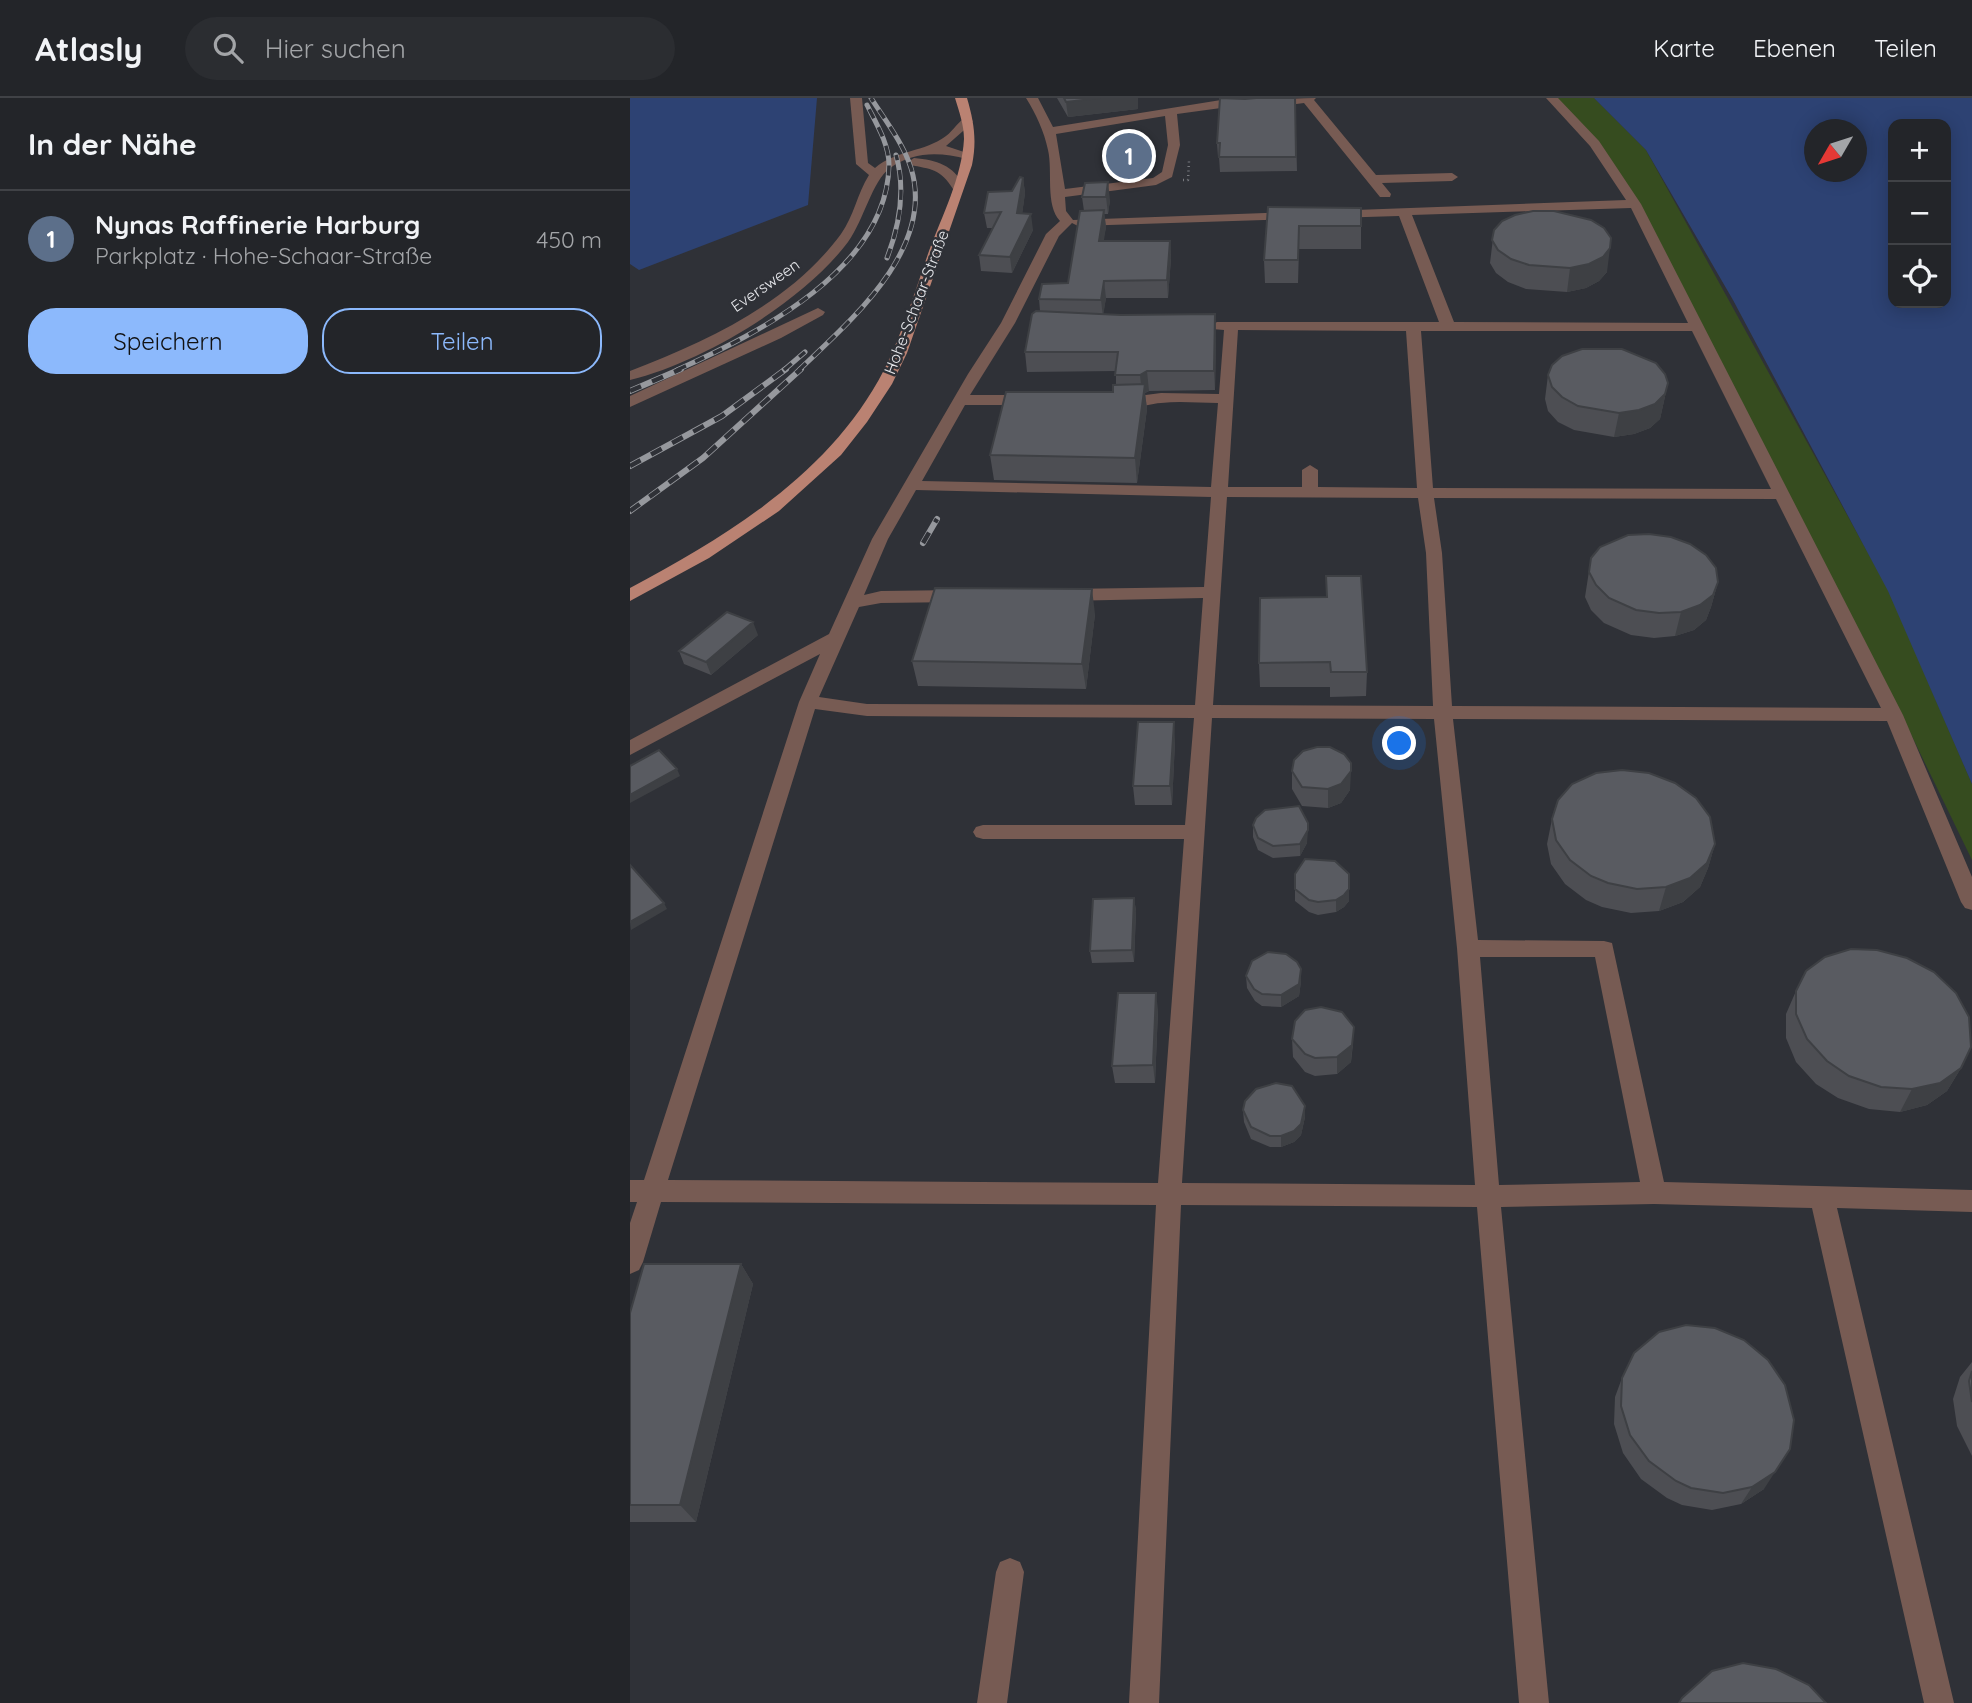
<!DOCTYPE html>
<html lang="de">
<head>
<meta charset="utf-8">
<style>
  :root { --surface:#232529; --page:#2b2d31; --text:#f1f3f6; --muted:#a3a5a8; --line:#404246; --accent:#8cb9fc }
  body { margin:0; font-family:Quicksand,sans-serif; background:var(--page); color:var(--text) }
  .controls { position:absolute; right:21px; top:21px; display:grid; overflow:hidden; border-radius:14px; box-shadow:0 4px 18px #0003 }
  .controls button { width:63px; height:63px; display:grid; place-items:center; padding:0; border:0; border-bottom:2px solid var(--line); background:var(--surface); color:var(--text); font:35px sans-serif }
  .compass { position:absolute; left:1174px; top:21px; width:63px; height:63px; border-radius:50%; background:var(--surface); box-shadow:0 4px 18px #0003; rotate:231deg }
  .you { position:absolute; left:770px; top:646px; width:24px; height:24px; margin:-18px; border:5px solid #fff; border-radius:50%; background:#1a73e8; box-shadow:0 0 0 10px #1a73e833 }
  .badge { display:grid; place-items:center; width:46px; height:46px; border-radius:50%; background:var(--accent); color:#fff; font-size:23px; font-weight:700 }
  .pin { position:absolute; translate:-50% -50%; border:4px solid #fff; box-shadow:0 2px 7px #0006 }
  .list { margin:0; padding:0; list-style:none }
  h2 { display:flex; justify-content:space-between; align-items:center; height:91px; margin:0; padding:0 28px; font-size:30px }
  h2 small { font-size:23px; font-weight:400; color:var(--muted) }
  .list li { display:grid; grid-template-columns:46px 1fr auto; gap:21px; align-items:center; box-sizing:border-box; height:98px; padding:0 28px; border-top:2px solid var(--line) }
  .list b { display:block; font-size:26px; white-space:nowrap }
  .list p { margin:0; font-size:23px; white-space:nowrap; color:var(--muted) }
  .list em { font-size:23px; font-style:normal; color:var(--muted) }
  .actions { display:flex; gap:14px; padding:21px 28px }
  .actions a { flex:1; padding:16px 0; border:2px solid var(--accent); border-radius:28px; text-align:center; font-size:24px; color:var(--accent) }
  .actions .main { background:var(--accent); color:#111 }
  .icon { flex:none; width:38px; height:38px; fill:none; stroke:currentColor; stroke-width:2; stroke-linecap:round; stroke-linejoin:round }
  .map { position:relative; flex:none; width:1342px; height:1605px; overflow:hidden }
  header { display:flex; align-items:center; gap:42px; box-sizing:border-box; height:98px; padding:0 35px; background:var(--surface); border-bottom:2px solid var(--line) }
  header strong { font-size:33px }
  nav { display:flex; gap:38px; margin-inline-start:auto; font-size:24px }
  .search { width:490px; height:63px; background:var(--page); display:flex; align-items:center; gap:18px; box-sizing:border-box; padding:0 24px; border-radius:38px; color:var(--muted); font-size:26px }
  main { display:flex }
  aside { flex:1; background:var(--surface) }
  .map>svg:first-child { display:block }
  .green { fill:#364c1f }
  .water { fill:#2d4273; fill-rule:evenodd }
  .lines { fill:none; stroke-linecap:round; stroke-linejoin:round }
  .path { stroke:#77797e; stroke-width:2.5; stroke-dasharray:1 3.5; stroke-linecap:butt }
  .minor { fill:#775b53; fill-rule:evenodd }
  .major { fill:#ba8272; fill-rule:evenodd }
  .rail-far1-casing { stroke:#96989d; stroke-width:5 }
  .rail-casing { stroke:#96989d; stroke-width:6 }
  .rail-far1 { stroke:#2f3137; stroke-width:3.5; stroke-dasharray:10; stroke-linecap:butt }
  .rail { stroke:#2f3137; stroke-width:4.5; stroke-dasharray:12; stroke-linecap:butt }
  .wall { fill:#4d4e53 }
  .shaded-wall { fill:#3e4044 }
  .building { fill:#595b61; stroke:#3e4044; stroke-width:2 }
  .labels { text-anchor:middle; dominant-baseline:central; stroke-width:5; stroke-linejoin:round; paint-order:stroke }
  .far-street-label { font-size:16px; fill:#e8e9ed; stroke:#2f3137 }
</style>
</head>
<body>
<header>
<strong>Atlasly</strong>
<div class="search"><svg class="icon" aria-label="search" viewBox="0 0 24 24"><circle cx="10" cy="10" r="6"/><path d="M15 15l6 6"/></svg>Hier suchen</div>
<nav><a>Karte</a><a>Ebenen</a><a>Teilen</a></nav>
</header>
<main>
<aside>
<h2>In der Nähe<small></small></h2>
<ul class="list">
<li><span class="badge" style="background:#5c6f8a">1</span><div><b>Nynas Raffinerie Harburg</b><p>Parkplatz · Hohe-Schaar-Straße</p></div><em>450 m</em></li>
</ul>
<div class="actions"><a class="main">Speichern</a><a>Teilen</a></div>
</aside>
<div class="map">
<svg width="1342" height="1605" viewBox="0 0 1342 1605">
  <rect width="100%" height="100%" fill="#2f3137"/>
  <path class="green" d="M 924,0 L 964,0 L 1016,52 L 1259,493 L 1342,686 L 1342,762 L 1277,628 L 994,83 Z"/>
  <path class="water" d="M 0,0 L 187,0 L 178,107 L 9,172 L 0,166 Z
    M 964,0 L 1342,0 L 1342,686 L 1258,493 L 1103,202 L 1016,52 ZM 1263,26 L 1316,26 L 1316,205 L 1263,205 ZM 1184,32 L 1226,32 L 1226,74 L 1184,74 Z"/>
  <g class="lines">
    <path class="path" d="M 553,82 L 558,82 L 559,63"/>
    <path class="minor" d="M 220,0 L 232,0 L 238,65 L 245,70 C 266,52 295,54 316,38 C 324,32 328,23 337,19 L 343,23 L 341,26 L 316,48 L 343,57 L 337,61 C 310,54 284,53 260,70 C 242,83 234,122 218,144 C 173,204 73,264 0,282 L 0,273 C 78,243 160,205 211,136 C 224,118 227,96 239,77 L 226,66 Z
      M 396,0 L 408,0 L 423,29 L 591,2 C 623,6 654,0 686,0 L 684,2 L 746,77 L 822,75 L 828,79 L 822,83 L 752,85 L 761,96 L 760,99 L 750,99 L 674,5 L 615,13 L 591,10 L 547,16 L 550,47 L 542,79 L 526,87 L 435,99 L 436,113 L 443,122 L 664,114 L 671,118 L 669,121 L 448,128 L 442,125 L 429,138 L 385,225 L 340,297 L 402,297 L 410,302 L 402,307 L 335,307 L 292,383 L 581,389 L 588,305 C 569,305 550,303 531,305 C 516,306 494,315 482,304 L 485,301 L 531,295 L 589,296 L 594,232 L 582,231 L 580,228 L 587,224 L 809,224 L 769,118 L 703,120 L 698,119 L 698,113 L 996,102 L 960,48 L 916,0 L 928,0 L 969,43 L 1011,106 L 1273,617 L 1342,779 L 1342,812 L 1335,810 L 1331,804 L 1257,623 L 823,621 L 848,842 L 974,843 L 982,845 L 1034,1084 L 1342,1092 L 1342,1114 L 1207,1110 L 1324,1605 L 1294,1605 L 1182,1110 L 1024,1106 L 871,1109 L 919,1605 L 889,1605 L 847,1109 L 551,1107 L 529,1605 L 499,1605 L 526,1107 L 31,1104 L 13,1164 L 9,1172 L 0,1176 L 0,1125 L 7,1104 L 0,1104 L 0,1082 L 14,1082 L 169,604 L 190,556 L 0,657 L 0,642 L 199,536 L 242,441 L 338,276 L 371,225 L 416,136 L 430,123 C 415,107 423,73 418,52 C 414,33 406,16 396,0 ZM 535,18 L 538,47 L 532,74 L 523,80 L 435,91 L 426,36 ZM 1001,110 L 1058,225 L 824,224 L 782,117 ZM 608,232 L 776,233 L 787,390 L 688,389 L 688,372 L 680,367 L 672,372 L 672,389 L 598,389 ZM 791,233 L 1062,233 L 1141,391 L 803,390 ZM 286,392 L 581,399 L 574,489 L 435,491 L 426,497 L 435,503 L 573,500 L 565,607 L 237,606 L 189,599 L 229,509 L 251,505 L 329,504 L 338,498 L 329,492 L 251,493 L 234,497 L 258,441 ZM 597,399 L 788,400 L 796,455 L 803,608 L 583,607 ZM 804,400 L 1146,401 L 1251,610 L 822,608 L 812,455 ZM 185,611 L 237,618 L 564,620 L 555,727 L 353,727 L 346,729 L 343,734 L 346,739 L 353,741 L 554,741 L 528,1085 L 38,1082 ZM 582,620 L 804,621 L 827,850 L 845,1087 L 552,1085 ZM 850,859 L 965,859 L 1010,1084 L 869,1087 Z
      M 284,60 C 307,62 323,67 334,88 L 333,91 L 323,91 C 311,71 301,71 280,67 L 278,64 Z
      M 188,210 L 195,214 L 193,217 L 151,240 L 0,309 L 0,298 Z
      M 380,1460 L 390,1464 L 394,1474 L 377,1605 L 347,1605 L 366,1474 L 370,1464 Z"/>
    <path class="major" d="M 325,0 L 337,0 C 344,24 347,42 342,67 L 277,255 L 262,286 L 237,324 L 211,357 L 149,413 L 79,460 L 0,503 L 0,490 C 99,437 201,375 254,272 C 273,234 285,193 299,153 C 312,118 332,79 334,41 C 334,27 329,13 325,0 Z"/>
    <g class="rail-far1-casing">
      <path id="rail-far1" d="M 257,160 C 270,126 276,92 266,57
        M 47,272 C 129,235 257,171 259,67 C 259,46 246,25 237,7
        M 154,272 L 175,254
        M 169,272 C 220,223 306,151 281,70 C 273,45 255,22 241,0"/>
    </g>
    <g class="rail-casing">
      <path id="rail" d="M 0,293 L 51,271
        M 0,368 L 92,318 L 156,271
        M 0,413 L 73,360 L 171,271
        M 293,445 L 307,421"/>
    </g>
    <use href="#rail-far1" class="rail-far1"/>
    <use href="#rail" class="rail"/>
  </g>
  <path class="wall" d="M 427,0 L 508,0 L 508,11 L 438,19 Z
    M 665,0 L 667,73 L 590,74 L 589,59 L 588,59 L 587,45 L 615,1 Z
    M 393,80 L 395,95 L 392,116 L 403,132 L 382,175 L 351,173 L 349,157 L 363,130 L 357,130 L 354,115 L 382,93 Z
    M 455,85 L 480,102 L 478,116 L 474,116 L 476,129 L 473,143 L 540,143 L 541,160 L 538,200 L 476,200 L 473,216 L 586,235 L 585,292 L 519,293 L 515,295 L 517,311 L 507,385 L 364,382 L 360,357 L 483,294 L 486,287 L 486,273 L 397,274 L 395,254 L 410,213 L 409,201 L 438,185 L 454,113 L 452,99 Z
    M 638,109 L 731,128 L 731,151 L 669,151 L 668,185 L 635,185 L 634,162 Z
    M 864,132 L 977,174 L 969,183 L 956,190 L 937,194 L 896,191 L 878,184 L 866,175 L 860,165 Z
    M 918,277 L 1038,285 L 1030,321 L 1020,330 L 1004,336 L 984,339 L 944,332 L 928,324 L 918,313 L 915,301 Z
    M 961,460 L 1088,484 L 1081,509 L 1076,522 L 1064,532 L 1045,538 L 1024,540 L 1001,537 L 974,525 L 961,512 L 955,499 Z
    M 696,478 L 737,574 L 736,598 L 700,599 L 700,589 L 630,589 L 629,565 L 696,499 Z
    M 465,516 L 456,591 L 288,588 L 282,563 Z
    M 128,537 L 81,577 L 54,566 L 49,553 Z
    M 545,643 L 542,707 L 505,707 L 503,688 Z
    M 662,673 L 720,692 L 711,705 L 698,710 L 672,708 L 662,691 Z
    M 922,721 L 1085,746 L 1078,770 L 1070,789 L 1053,804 L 1029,813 L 1001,815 L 972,809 L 956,802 L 935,786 L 921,766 L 917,746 Z
    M 623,727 L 677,745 L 670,758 L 643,760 L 628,752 L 623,739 Z
    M 665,776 L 719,803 L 714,809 L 706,814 L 688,817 L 679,814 L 665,803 Z
    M 504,800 L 506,813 L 504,864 L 462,865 L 460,853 Z
    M 616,878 L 671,883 L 669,898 L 651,909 L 632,908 L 625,903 L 617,890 Z
    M 1166,893 L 1331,970 L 1317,993 L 1297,1007 L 1270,1014 L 1239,1011 L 1208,1000 L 1186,986 L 1166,964 L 1156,940 L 1156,916 Z
    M 528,912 L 525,985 L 485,985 L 482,968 Z
    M 662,941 L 723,946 L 721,964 L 707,976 L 685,978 L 675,974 L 663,959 Z
    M 675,1008 L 675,1019 L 671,1037 L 664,1044 L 651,1049 L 640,1049 L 621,1041 L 614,1024 L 613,1012 Z
    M 111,1166 L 123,1186 L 66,1424 L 0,1424 L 0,1215 Z
    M 1342,1264 L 1342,1358 L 1327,1328 L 1323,1301 L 1330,1279 Z
    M 992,1280 L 1134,1391 L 1111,1406 L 1082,1412 L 1052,1407 L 1037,1400 L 1011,1381 L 993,1355 L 984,1326 L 985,1299 Z"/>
  <path class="shaded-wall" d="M 470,0 L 508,0 L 508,11 L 438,19 L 436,4 Z
    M 393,80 L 395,95 L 390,131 L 387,115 Z
    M 478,84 L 480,102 L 478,116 L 476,99 Z
    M 474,112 L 476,129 L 471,161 L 469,143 Z
    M 401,116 L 403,132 L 382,175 L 380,159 Z
    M 540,143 L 541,160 L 538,200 L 537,182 Z
    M 980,150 L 977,174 L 969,183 L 956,190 L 937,194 L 940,170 Z
    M 474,183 L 476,200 L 473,219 L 471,202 Z
    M 585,216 L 586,235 L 585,292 L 584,273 Z
    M 517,273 L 519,293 L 515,295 L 517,311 L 507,385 L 505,360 L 512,296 L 510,277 Z
    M 1038,285 L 1030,321 L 1020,330 L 1004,336 L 984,339 L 989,315 Z
    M 1088,484 L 1081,509 L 1076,522 L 1064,532 L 1045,538 L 1051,514 Z
    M 462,491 L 465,516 L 456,591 L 452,566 Z
    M 123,524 L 128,537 L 81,577 L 76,564 Z
    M 544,624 L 545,643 L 542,707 L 540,688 Z
    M 47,671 L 50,678 L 0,705 L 0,697 Z
    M 721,673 L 720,692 L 711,705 L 698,710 L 698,691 Z
    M 678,732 L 677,745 L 670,758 L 670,746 Z
    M 1085,746 L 1078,770 L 1070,789 L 1053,804 L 1029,813 L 1036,789 Z
    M 719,791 L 719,803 L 714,809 L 706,814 L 706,802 Z
    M 504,800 L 506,813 L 504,864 L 502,852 Z
    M 34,805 L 37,811 L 1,832 L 0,824 Z
    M 671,871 L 671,883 L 669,898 L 651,909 L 651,897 Z
    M 526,895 L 528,912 L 525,985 L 523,967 Z
    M 724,929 L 721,964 L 707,976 L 707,959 Z
    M 1331,970 L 1317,993 L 1297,1007 L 1270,1014 L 1282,991 Z
    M 675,1008 L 675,1019 L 671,1037 L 664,1044 L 651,1049 L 651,1038 Z
    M 111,1166 L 123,1186 L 66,1424 L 50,1407 Z
    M 1145,1374 L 1134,1391 L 1111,1406 L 1122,1389 Z"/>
  <path class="building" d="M 434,0 L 470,0 L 436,4 Z
    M 590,0 L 615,1 L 626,0 L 665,0 L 666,59 L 589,59 L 590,45 L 587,45 Z
    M 390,79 L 393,80 L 387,115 L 401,116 L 380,159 L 349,157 L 371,114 L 354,115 L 358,94 L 382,93 Z
    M 478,84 L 476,99 L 452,99 L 455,85 Z
    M 638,109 L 731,110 L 731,128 L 669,128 L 668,162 L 634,162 Z
    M 474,112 L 469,143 L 540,143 L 537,182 L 474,183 L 471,202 L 409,201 L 412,186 L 438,185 L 450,113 Z
    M 903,113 L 924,113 L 961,122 L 974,130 L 981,140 L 980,150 L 973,159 L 959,166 L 940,170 L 899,167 L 881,161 L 868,152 L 862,142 L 864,132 L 872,123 L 885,117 Z
    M 406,213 L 491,217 L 585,216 L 584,273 L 517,273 L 510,277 L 485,277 L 488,254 L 395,254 L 402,216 Z
    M 952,251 L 992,251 L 1026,265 L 1035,276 L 1038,285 L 1035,296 L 1025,306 L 1009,312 L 989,315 L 948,308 L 932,299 L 922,289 L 918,277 L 922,267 L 932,258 Z
    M 515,286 L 505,360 L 360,357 L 376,294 L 483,294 L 483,287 Z
    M 1019,436 L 1041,439 L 1060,446 L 1076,457 L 1086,470 L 1088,484 L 1083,497 L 1070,507 L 1051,514 L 1029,515 L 1006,512 L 979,500 L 966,487 L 959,474 L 961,460 L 970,449 L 998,437 Z
    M 696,478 L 731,478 L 737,574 L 701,574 L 700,564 L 629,565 L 630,500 L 697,499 Z
    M 305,490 L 462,491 L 452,566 L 282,563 Z
    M 97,514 L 123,524 L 76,564 L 49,553 Z
    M 508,624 L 544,624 L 540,688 L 503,688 Z
    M 687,649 L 700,649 L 714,656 L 721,665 L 721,673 L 711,686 L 698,691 L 672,689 L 662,673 L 664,662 L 673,653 Z
    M 29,652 L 47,671 L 0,697 L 0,668 Z
    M 992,672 L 1019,675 L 1045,685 L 1066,700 L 1080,719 L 1085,746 L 1077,765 L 1060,780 L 1036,789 L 1007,791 L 978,785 L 961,778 L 940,762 L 926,742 L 922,721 L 928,702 L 942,686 L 966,675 Z
    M 669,708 L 678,725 L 678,732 L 670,746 L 643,748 L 628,740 L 623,727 L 626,720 L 635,712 Z
    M 675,761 L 705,763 L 719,776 L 719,791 L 714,797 L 706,802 L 688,804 L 679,802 L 665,791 L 665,776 Z
    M 0,767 L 34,805 L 0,824 Z
    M 504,800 L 502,852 L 460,853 L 463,801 Z
    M 1221,851 L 1247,852 L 1277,860 L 1304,874 L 1326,895 L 1339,919 L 1341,949 L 1331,970 L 1310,985 L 1282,991 L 1251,989 L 1219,978 L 1197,963 L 1177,941 L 1166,916 L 1166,893 L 1176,873 L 1195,859 Z
    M 638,854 L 656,856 L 667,864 L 671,871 L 669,886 L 651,897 L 632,896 L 624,891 L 616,878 L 622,863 Z
    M 488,895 L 526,895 L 523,967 L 482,968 Z
    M 691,909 L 712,914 L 724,929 L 722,947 L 707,959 L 685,960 L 675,956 L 662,941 L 665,923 L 675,912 Z
    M 646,985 L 662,988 L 675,1008 L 671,1026 L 664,1033 L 651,1038 L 640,1038 L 621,1029 L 613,1012 L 615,1003 L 626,991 Z
    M 14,1166 L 111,1166 L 50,1407 L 0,1407 L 0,1215 Z
    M 1056,1227 L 1085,1230 L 1114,1242 L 1138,1262 L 1155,1287 L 1164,1322 L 1160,1351 L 1145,1374 L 1122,1389 L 1093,1395 L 1061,1390 L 1046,1383 L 1019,1363 L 1000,1337 L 991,1308 L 992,1280 L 1004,1255 L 1029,1234 Z
    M 1342,1273 L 1342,1304 L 1339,1283 Z
    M 1113,1565 L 1146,1571 L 1179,1587 L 1196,1605 L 1049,1605 L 1052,1600 L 1082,1573 Z"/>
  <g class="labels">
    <g class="far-street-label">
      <text transform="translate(135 187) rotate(-35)">Eversween</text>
      <text transform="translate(286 204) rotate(-69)">Hohe-Schaar-Straße</text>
    </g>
  </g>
</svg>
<div class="controls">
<button>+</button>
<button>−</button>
<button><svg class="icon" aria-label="locate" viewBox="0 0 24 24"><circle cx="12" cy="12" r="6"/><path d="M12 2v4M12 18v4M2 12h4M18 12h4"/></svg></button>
</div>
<svg class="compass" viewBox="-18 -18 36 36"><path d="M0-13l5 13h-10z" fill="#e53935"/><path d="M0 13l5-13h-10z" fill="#a3a5a8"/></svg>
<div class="you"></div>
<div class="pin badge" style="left:499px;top:58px;background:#5c6f8a">1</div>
</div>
</main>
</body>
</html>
